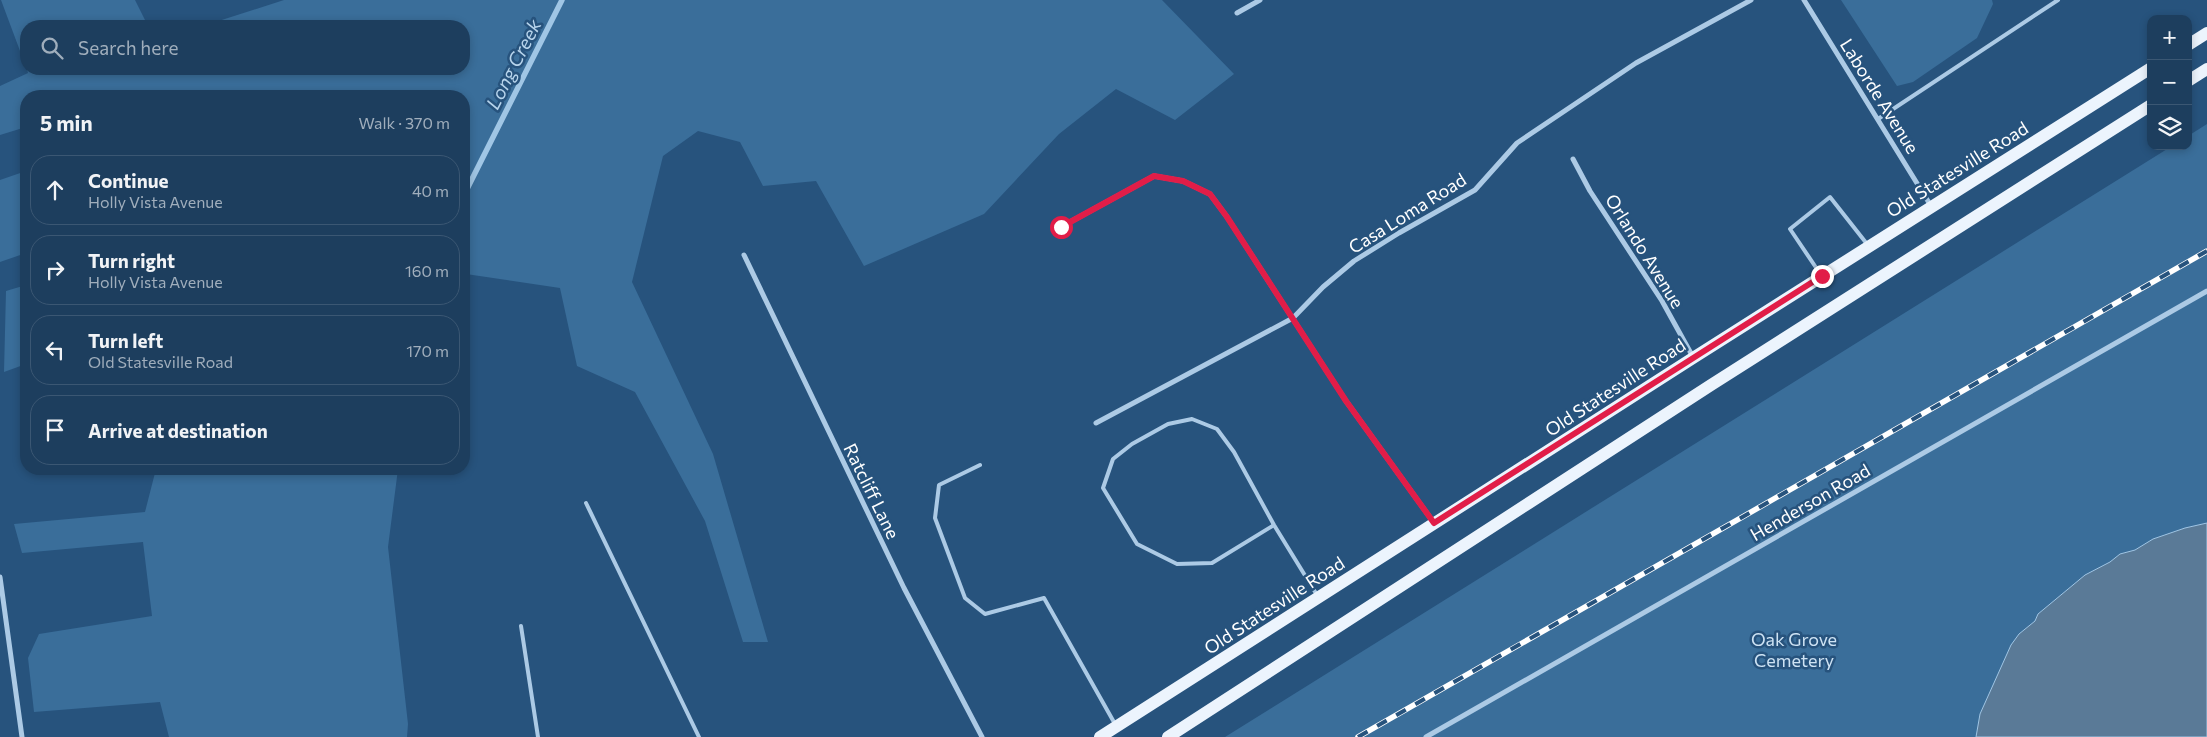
<!DOCTYPE html>
<html lang="en">
<head>
<meta charset="utf-8">
<style>
  :root { --surface:#1d3e5e; --page:#2a4967; --text:#f1f3f6; --muted:#a0aebc; --line:#3b5773 }
  body { margin:0; font-family:Commissioner,sans-serif; background:var(--page); color:var(--text) }
  .controls { position:absolute; right:15px; top:15px; display:grid; overflow:hidden; border-radius:10px; box-shadow:0 2px 8px #0003 }
  .controls button { width:45px; height:45px; display:grid; place-items:center; padding:0; border:0; border-bottom:1px solid var(--line); background:var(--surface); color:var(--text); font:25px sans-serif }
  .stop { position:absolute; width:15px; height:15px; margin:-11px; border:4px solid #e11d48; border-radius:50%; background:#fff }
  .stop.end { background:#e11d48; border-color:#fff; box-shadow:0 1px 5px #0008 }
  .list { margin:0; padding:0; list-style:none }
  h2 { display:flex; justify-content:space-between; align-items:center; height:65px; margin:0; padding:0 20px; font-size:21px }
  h2 small { font-size:16px; font-weight:400; color:var(--muted) }
  .list li { display:grid; grid-template-columns:32px 1fr auto; gap:15px; align-items:center; box-sizing:border-box; height:70px; margin:0 10px 10px; padding:0 10px; border:1px solid var(--line); border-radius:20px }
  .list b { display:block; font-size:19px; white-space:nowrap }
  .list p { margin:0; font-size:16px; white-space:nowrap; color:var(--muted) }
  .list em { font-size:16px; font-style:normal; color:var(--muted) }
  .icon { flex:none; width:28px; height:28px; fill:none; stroke:currentColor; stroke-width:2; stroke-linecap:round; stroke-linejoin:round }
  .map { position:relative; flex:none; width:2207px; height:737px; overflow:hidden }
  .search { position:absolute; background:var(--surface); box-shadow:0 2px 8px #0003; left:20px; top:20px; width:450px; height:55px; display:flex; align-items:center; gap:12px; box-sizing:border-box; padding:0 18px; border-radius:20px; color:var(--muted); font-size:19px }
  .panel { position:absolute; background:var(--surface); box-shadow:0 2px 8px #0003; left:20px; top:90px; width:450px; height:385px; border-radius:20px }
  .map>svg:first-child { display:block }
  .green { fill:#3a6e9a }
  .water { fill:#5a7a97; stroke:#a0c6e5 }
  .lines { fill:none; stroke-linecap:round; stroke-linejoin:round }
  .stream { stroke:#a0c6e5; stroke-width:5.5 }
  .lane { stroke:#accae5; stroke-width:4 }
  .street { stroke:#accae5; stroke-width:5 }
  .primary { stroke:#ecf4fd; stroke-width:12 }
  .rail-casing { stroke:#fff; stroke-width:5.5 }
  .rail { stroke:#27537d; stroke-width:4; stroke-dasharray:11; stroke-linecap:butt }
  .route { stroke:#e11d48; stroke-width:6 }
  .labels { text-anchor:middle; dominant-baseline:central; stroke-width:5; stroke-linejoin:round; paint-order:stroke }
  .street-label { font-size:18px; fill:#fff; stroke:#27537d }
  .park-label { font-size:18px; fill:#cee3f4; stroke:#27537d }
  .water-label { font-size:19px; font-style:italic; fill:#b7d4ec; stroke:#27537d }
</style>
</head>
<body>
<div class="map">
<svg width="2207" height="737" viewBox="0 0 2207 737">
  <rect width="100%" height="100%" fill="#27537d"/>
  <path class="green" d="M 1,0 L 135,0 L 148,26 L 26,26 L 26,67 Z
    M 284,0 L 1162,0 L 1234,74 L 1175,120 L 1116,89 L 1059,134 L 984,214 L 864,266 L 816,181 L 763,186 L 740,142 L 698,131 L 663,156 L 632,282 L 713,454 L 768,642 L 743,642 L 705,521 L 635,392 L 577,366 L 560,288 L 466,274 L 464,276 L 464,96 L 26,96 L 26,127 L 0,135 L 0,86 L 28,73 L 27,69 L 464,69 L 464,26 L 203,26 Z
    M 1841,0 L 1992,0 L 1993,4 L 1977,38 L 1913,82 L 1897,86 Z
    M 2207,124 L 2207,523 L 2185,528 L 2153,539 L 2135,550 L 2120,554 L 2110,562 L 2085,575 L 2038,614 L 2035,621 L 2019,634 L 1980,714 L 1976,737 L 1225,737 L 2172,146 L 2188,146 L 2188,136 Z
    M 26,171 L 26,253 L 0,262 L 0,180 Z
    M 26,285 L 26,364 L 4,372 L 6,291 Z
    M 156,469 L 398,469 L 388,547 L 408,724 L 407,737 L 169,737 L 160,702 L 34,712 L 28,658 L 39,634 L 152,616 L 143,542 L 22,553 L 14,524 L 145,512 Z"/>
  <path class="water" d="M 2207,523 L 2207,737 L 1976,737 L 1980,714 L 2011,645 L 2019,634 L 2035,621 L 2038,614 L 2085,575 L 2110,562 L 2120,554 L 2135,550 L 2153,539 L 2185,528 Z"/>
  <g class="lines">
    <path class="stream" d="M 464,195 L 562,0"/>
    <path class="lane" d="M 1878,119 L 2058,0
      M 1821,275 L 1790,229 L 1830,197 L 1867,244
      M 980,465 L 939,485 L 935,518 L 965,598 L 985,614 L 1044,598 L 1115,724
      M 586,503 L 699,737
      M 1274,525 L 1212,563 L 1177,564 L 1137,544 L 1103,488 L 1113,459 L 1132,444 L 1168,424 L 1192,419 L 1217,429 L 1234,452 L 1274,525 L 1317,595
      M 521,626 L 538,737"/>
    <path class="street" d="M 1804,0 L 1931,206
      M 1237,13 L 1260,0
      M 1573,159 L 1590,191 L 1662,301 L 1693,357
      M 1061,227 L 1154,176 L 1183,181 L 1210,194 L 1227,217 L 1346,401 L 1434,523
      M 744,255 L 904,588 L 982,737
      M 1096,423 L 1293,318 L 1323,287 L 1354,261 L 1399,233 L 1475,190 L 1517,143 L 1636,63 L 1751,0
      M 0,577 L 22,737
      M 1426,737 L 2207,291"/>
    <path class="primary" d="M 2188,45 L 2207,33
      M 2188,81 L 2207,69
      M 1100,737 L 1693,358 L 2151,68
      M 1168,737 L 1711,385 L 2151,105"/>
    <g class="rail-casing">
      <path id="rail" d="M 1358,737 L 2207,251"/>
    </g>
    <use href="#rail" class="rail"/>
  </g>
  <g class="lines">
    <path class="route" d="M 1061,227 L 1154,176 L 1183,181 L 1210,194 L 1227,217 L 1346,401 L 1434,523 L 1822,276"/>
  </g>
  <g class="labels">
    <g class="street-label">
      <text transform="translate(1880 96) rotate(58)">Laborde Avenue</text>
      <text transform="translate(1957 169) rotate(-32)">Old Statesville Road</text>
      <text transform="translate(1407 213) rotate(-32)">Casa Loma Road</text>
      <text transform="translate(1645 251) rotate(58)">Orlando Avenue</text>
      <text transform="translate(1615 387) rotate(-33)">Old Statesville Road</text>
      <text transform="translate(872 491) rotate(64)">Ratcliff Lane</text>
      <text transform="translate(1810 502) rotate(-30)">Henderson Road</text>
      <text transform="translate(1274 605) rotate(-33)">Old Statesville Road</text>
    </g>
    <g class="park-label">
      <text x="1794" y="639">Oak Grove<tspan x="1794" dy="21">Cemetery</tspan></text>
    </g>
    <g class="water-label">
      <text transform="translate(513 64) rotate(-63)">Long Creek</text>
    </g>
  </g>
</svg>
<div class="controls">
<button>+</button>
<button>−</button>
<button><svg class="icon" aria-label="layers" viewBox="0 0 24 24"><path d="M12 4l9 5-9 5-9-5zM3 14l9 5 9-5"/></svg></button>
</div>
<div class="stop" style="left:1061px;top:227px"></div>
<div class="stop end" style="left:1822px;top:276px"></div>
<div class="search"><svg class="icon" aria-label="search" viewBox="0 0 24 24"><circle cx="10" cy="10" r="6"/><path d="M15 15l6 6"/></svg>Search here</div>
<section class="panel">
<h2>5 min<small>Walk · 370 m</small></h2>
<ul class="list">
<li><svg class="icon" aria-label="ahead" viewBox="0 0 24 24"><path d="M12 20V5M6 11l6-6 6 6"/></svg><div><b>Continue</b><p>Holly Vista Avenue</p></div><em>40 m</em></li>
<li><svg class="icon" aria-label="right" viewBox="0 0 24 24"><path d="M7 20v-9h11M14 6l5 5-5 5"/></svg><div><b>Turn right</b><p>Holly Vista Avenue</p></div><em>160 m</em></li>
<li><svg class="icon" aria-label="left" viewBox="0 0 24 24"><path d="M17 20v-9H6M10 6l-5 5 5 5"/></svg><div><b>Turn left</b><p>Old Statesville Road</p></div><em>170 m</em></li>
<li><svg class="icon" aria-label="arrive" viewBox="0 0 24 24"><path d="M6 21V4h12l-3 4 3 4H6"/></svg><div><b>Arrive at destination</b></div></li>
</ul>
</section>
</div>
</body>
</html>
